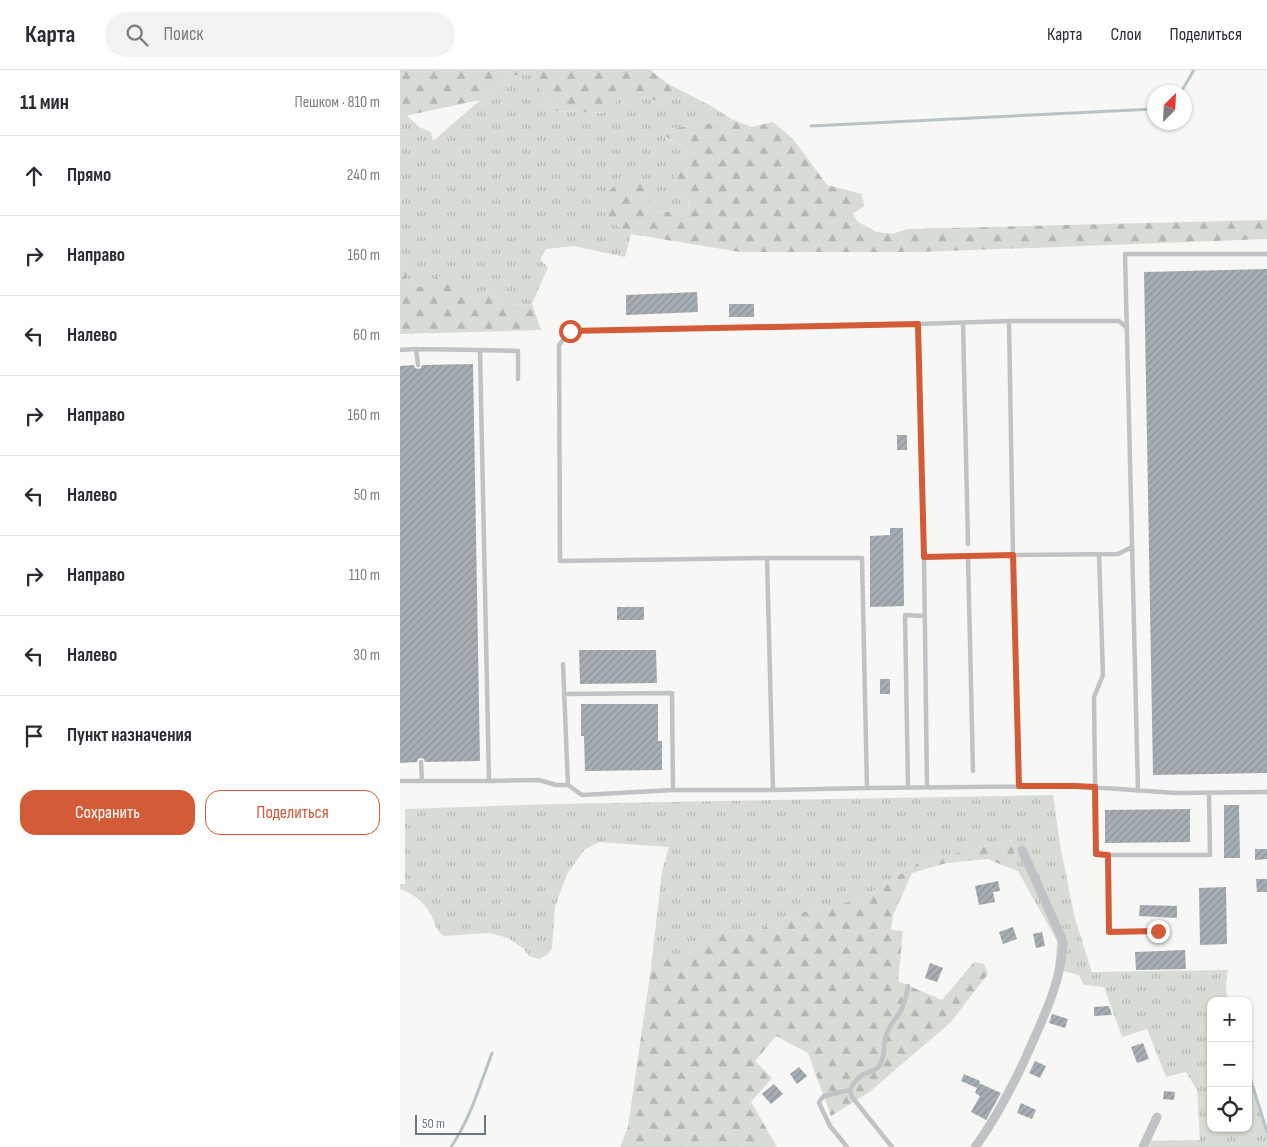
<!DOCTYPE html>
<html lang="ru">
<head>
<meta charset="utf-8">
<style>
  :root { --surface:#fff; --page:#f2f2f3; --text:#2b2b33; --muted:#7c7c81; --line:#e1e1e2; --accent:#d45b38 }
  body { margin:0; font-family:"Sofia Sans Condensed",sans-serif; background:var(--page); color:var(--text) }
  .controls { position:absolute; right:15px; bottom:15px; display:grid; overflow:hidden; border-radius:10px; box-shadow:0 1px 4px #0004 }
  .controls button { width:45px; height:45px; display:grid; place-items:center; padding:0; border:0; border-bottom:1px solid var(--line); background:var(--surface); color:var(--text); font:25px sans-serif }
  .compass { position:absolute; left:747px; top:15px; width:45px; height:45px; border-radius:50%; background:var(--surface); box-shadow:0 1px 4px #0004; rotate:24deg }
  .scale { position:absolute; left:15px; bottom:12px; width:71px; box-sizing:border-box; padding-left:5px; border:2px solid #697883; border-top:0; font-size:14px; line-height:18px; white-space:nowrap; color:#697883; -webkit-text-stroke:4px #fff; paint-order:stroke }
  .stop { position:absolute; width:15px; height:15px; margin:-11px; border:4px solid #d45b38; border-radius:50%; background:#fff }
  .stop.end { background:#d45b38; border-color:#fff; box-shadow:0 1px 5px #0008 }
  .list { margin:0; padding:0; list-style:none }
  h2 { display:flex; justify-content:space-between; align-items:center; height:65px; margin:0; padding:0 20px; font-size:21px }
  h2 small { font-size:16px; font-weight:400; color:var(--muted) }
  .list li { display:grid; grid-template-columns:32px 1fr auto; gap:15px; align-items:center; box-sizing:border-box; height:80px; padding:0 20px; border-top:1px solid var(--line) }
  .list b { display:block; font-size:19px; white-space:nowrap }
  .list em { font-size:16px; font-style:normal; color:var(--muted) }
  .actions { display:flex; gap:10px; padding:15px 20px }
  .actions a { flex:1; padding:11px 0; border:1px solid var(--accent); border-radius:15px; text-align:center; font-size:18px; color:var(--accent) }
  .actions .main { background:var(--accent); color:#fff }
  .icon { flex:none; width:28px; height:28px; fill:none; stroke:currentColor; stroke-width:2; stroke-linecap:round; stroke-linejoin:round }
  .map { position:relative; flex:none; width:867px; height:1077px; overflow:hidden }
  header { display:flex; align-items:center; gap:30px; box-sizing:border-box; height:70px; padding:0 25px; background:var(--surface); border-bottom:1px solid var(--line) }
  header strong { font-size:24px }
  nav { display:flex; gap:28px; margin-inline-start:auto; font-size:18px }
  .search { width:350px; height:45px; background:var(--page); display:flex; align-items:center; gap:12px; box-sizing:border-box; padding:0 18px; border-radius:28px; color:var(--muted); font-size:19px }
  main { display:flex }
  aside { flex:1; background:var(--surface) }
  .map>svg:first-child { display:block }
  .grass { fill:url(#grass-tufts) }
  .forest { fill:url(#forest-firs) }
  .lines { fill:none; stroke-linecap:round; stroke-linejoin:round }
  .stream { stroke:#b8c3c7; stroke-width:3 }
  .building { fill:url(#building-hatch) }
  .service { stroke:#bfc3c6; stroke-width:4.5 }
  .minor { stroke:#bfc3c6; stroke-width:9 }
  .route { stroke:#d45b38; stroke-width:6 }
</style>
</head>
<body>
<header>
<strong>Карта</strong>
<div class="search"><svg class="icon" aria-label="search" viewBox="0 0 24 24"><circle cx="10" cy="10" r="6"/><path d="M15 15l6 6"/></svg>Поиск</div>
<nav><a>Карта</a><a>Слои</a><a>Поделиться</a></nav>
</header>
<main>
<aside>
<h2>11 мин<small>Пешком · 810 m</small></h2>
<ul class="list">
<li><svg class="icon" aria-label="ahead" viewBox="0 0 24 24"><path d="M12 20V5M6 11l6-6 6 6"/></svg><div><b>Прямо</b></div><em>240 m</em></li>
<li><svg class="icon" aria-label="right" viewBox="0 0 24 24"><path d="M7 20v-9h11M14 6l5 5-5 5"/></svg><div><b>Направо</b></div><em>160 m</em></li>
<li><svg class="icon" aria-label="left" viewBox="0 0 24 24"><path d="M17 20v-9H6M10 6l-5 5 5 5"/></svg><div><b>Налево</b></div><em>60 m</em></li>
<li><svg class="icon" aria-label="right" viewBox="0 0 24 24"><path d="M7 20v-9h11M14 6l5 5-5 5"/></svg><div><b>Направо</b></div><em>160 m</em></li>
<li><svg class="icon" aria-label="left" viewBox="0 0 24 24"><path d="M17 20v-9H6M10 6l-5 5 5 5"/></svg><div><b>Налево</b></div><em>50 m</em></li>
<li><svg class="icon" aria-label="right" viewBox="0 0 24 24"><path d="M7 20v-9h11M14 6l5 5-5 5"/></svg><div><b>Направо</b></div><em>110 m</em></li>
<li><svg class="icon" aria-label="left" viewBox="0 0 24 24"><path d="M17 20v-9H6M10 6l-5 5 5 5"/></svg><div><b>Налево</b></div><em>30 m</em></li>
<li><svg class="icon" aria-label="arrive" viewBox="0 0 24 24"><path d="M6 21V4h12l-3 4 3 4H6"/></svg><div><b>Пункт назначения</b></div></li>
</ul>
<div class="actions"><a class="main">Сохранить</a><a>Поделиться</a></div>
</aside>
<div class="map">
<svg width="867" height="1077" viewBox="0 0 867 1077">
  <defs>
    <pattern id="grass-tufts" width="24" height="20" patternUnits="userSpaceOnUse" patternTransform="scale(1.25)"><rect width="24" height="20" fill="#d7dcd4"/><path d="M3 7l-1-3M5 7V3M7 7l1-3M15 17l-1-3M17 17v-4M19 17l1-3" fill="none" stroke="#b2b7b1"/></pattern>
    <pattern id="forest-firs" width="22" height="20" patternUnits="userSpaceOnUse" patternTransform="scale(1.25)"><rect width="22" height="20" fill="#d7dcd4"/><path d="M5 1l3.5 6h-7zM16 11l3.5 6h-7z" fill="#b2b7b1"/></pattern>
    <pattern id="building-hatch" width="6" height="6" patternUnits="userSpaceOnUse" patternTransform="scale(1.25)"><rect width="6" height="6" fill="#a7aeb3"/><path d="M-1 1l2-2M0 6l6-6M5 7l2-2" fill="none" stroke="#8c9297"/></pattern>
  </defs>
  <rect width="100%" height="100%" fill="#f7f7f5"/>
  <path class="grass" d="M 109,5 L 132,5 L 153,41 L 204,43 L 222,26 L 239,26 L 262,32 L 283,27 L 284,22 L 313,37 L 333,50 L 268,59 L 265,67 L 287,80 L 278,96 L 290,137 L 277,142 L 254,141 L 241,112 L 209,150 L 231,164 L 225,187 L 174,176 L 146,179 L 140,190 L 148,197 L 132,234 L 106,235 L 92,223 L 71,228 L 26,215 L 14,218 L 6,208 L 7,195 L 0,190 L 0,47 L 6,45 L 19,57 L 31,62 L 33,71 Z
    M 653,725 L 660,774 L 675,849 L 692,902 L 828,900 L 826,913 L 827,931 L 811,931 L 811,1058 L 848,1058 L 848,1001 L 867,1062 L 867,1077 L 740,1077 L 742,1071 L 800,1070 L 797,1020 L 786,1002 L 766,1007 L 747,959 L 722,967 L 704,917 L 684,915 L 679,905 L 655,899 L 657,871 L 618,801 L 611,770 L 520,792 L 467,825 L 439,835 L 395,844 L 350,864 L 322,854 L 288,885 L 265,885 L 251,898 L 262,801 L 269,777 L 200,772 L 185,779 L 167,804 L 155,837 L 152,878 L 147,885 L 139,889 L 129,886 L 123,878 L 108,868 L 90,863 L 44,866 C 35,860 36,854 31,845 C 25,833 13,823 0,819 L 0,814 L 5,814 L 5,739 L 157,734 Z"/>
  <path class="forest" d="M 0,0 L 250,0 L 268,14 L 284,22 L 283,27 L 262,32 L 239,26 L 222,26 L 205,43 L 153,41 L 132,5 L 109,5 L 80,30 L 0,47 Z
    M 333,50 L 352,57 L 373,52 L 393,69 L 427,115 L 462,124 L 464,136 L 453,144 L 458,152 L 477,162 L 493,164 L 507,159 L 867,150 L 867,169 L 519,182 L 340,182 L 231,164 L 209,150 L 203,126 L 217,114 L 241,112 L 254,141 L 277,142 L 290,137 L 287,126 L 274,114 L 278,96 L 287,80 L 265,66 L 268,59 Z
    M 0,190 L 7,195 L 6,208 L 14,218 L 26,215 L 38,206 L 65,213 L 71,228 L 92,223 L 106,235 L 132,234 L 141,260 L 0,264 Z
    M 611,770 L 618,801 L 587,789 L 547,793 L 512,803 L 493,845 L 491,860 L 503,861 L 498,911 L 542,930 L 574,892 L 584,894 L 588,904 L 550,953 L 468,1023 L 431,1046 L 408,983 L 376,966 L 355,991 L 372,1008 L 351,1032 L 377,1077 L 220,1077 L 228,1057 L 251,898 L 265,885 L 288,885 L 322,854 L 350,864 L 395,844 L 439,835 L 467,825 L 520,792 Z"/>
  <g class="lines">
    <path class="stream" d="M 781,22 L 794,0
      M 411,56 L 754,39
      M 848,1001 L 867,1062
      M 51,1077 C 70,1049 80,1015 92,983"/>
  </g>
  <path class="building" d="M 867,199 L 867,703 L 753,705 L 744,202 Z
    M 297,222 L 298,242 L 226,245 L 226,225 Z
    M 329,234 L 354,234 L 354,247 L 329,247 Z
    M 73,294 L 80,691 L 25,692 L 24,689 L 21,688 L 18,689 L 17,692 L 0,693 L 0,296 L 14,295 L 15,298 L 18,299 L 21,298 L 22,295 Z
    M 497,365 L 507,365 L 507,380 L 497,380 Z
    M 490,458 L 503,458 L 504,536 L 470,537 L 470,466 L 490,465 Z
    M 217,537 L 244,537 L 244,550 L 217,550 Z
    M 179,580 L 256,580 L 257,613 L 180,614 Z
    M 480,609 L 490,609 L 490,624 L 480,624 Z
    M 181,634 L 258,634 L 258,671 L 262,671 L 262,700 L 185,701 L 184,666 L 181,666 Z
    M 824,735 L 839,735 L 840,788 L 824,788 Z
    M 790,739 L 790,772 L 705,773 L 705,740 Z
    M 855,779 L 867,779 L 867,789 L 855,790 Z
    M 856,809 L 867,809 L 867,822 L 857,822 Z
    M 598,811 L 600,821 L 593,822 L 595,832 L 579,835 L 575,816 Z
    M 826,817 L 827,874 L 800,875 L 799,818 Z
    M 740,835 L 777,836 L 777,848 L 739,846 Z
    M 613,857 L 617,869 L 603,874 L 599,862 Z
    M 642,862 L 645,876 L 636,878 L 633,864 Z
    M 785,880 L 786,899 L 736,900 L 735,882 Z
    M 530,893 L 543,898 L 537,912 L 525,908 Z
    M 709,936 L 712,945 L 694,946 L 694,937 Z
    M 652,944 L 668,949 L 665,958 L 649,953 Z
    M 743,973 L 749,989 L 737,993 L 731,977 Z
    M 635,991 L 646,996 L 640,1008 L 629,1003 Z
    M 399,997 L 407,1006 L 397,1014 L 390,1004 Z
    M 564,1004 L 580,1011 L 577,1018 L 561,1011 Z
    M 579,1013 L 601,1023 L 586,1050 L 571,1042 L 580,1026 L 575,1023 Z
    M 374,1014 L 383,1024 L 371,1034 L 362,1024 Z
    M 764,1021 L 775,1022 L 774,1030 L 763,1029 Z
    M 621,1033 L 636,1040 L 632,1049 L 617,1043 Z"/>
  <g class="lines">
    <path class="service" d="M 609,251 L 518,254 L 524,487 L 613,485 L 619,716
      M 563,253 L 568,474
      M 727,258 L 719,251 L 609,251 L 613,485 L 718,484 L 732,477
      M 0,280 L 16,279
      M 18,295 L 16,279 L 80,280
      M 699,484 L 703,605 L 694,627 L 696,785 L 810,785 L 809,723
      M 568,486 L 573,701
      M 524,487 L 527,717
      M 367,488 L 160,491 L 159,275 L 170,261 L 518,254
      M 164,624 L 272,623 L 273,720 L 182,725 L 168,715
      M 0,711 L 22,711 L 21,692
      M 22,711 L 89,711 L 80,280 L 118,281 L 118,309
      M 89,711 L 139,710 L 156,715 L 168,715 L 163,594
      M 508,717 L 505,545 L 525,546
      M 273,720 L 373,720 L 467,718 L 675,716 L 776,723 L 867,722
      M 373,720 L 367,488 L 462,488 L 467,718
      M 738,721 L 725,184 L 867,184
      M 708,785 L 709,861 L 757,861
      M 447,1077 L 430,1056 L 419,1033 L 421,1029 L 424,1026 L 450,1020
      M 492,1077 L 452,1027 L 450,1020 C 454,1011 460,1005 469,1002 C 473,1000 477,999 479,996 C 486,987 483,975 486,965 C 489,956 495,950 500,942 C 505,934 506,925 508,916"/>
    <path class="minor" d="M 575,1077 C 583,1067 589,1056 596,1045 C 607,1026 617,1007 626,987 C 642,950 662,912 663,871 L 622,780
      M 743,1077 L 757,1047"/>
  </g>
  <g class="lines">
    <path class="route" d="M 170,261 L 518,254 L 524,487 L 613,485 L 619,716 L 675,716 L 695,717 L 696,784 L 708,785 L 709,862 L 758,861"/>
  </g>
</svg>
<div class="controls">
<button>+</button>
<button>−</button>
<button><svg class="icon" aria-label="locate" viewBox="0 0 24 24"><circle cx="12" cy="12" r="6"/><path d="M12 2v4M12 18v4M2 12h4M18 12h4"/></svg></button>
</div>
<svg class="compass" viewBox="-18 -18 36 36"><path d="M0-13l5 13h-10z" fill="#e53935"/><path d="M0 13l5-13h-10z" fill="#7c7c81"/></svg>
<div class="scale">50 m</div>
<div class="stop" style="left:170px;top:261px"></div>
<div class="stop end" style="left:758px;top:861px"></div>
</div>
</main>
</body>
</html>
